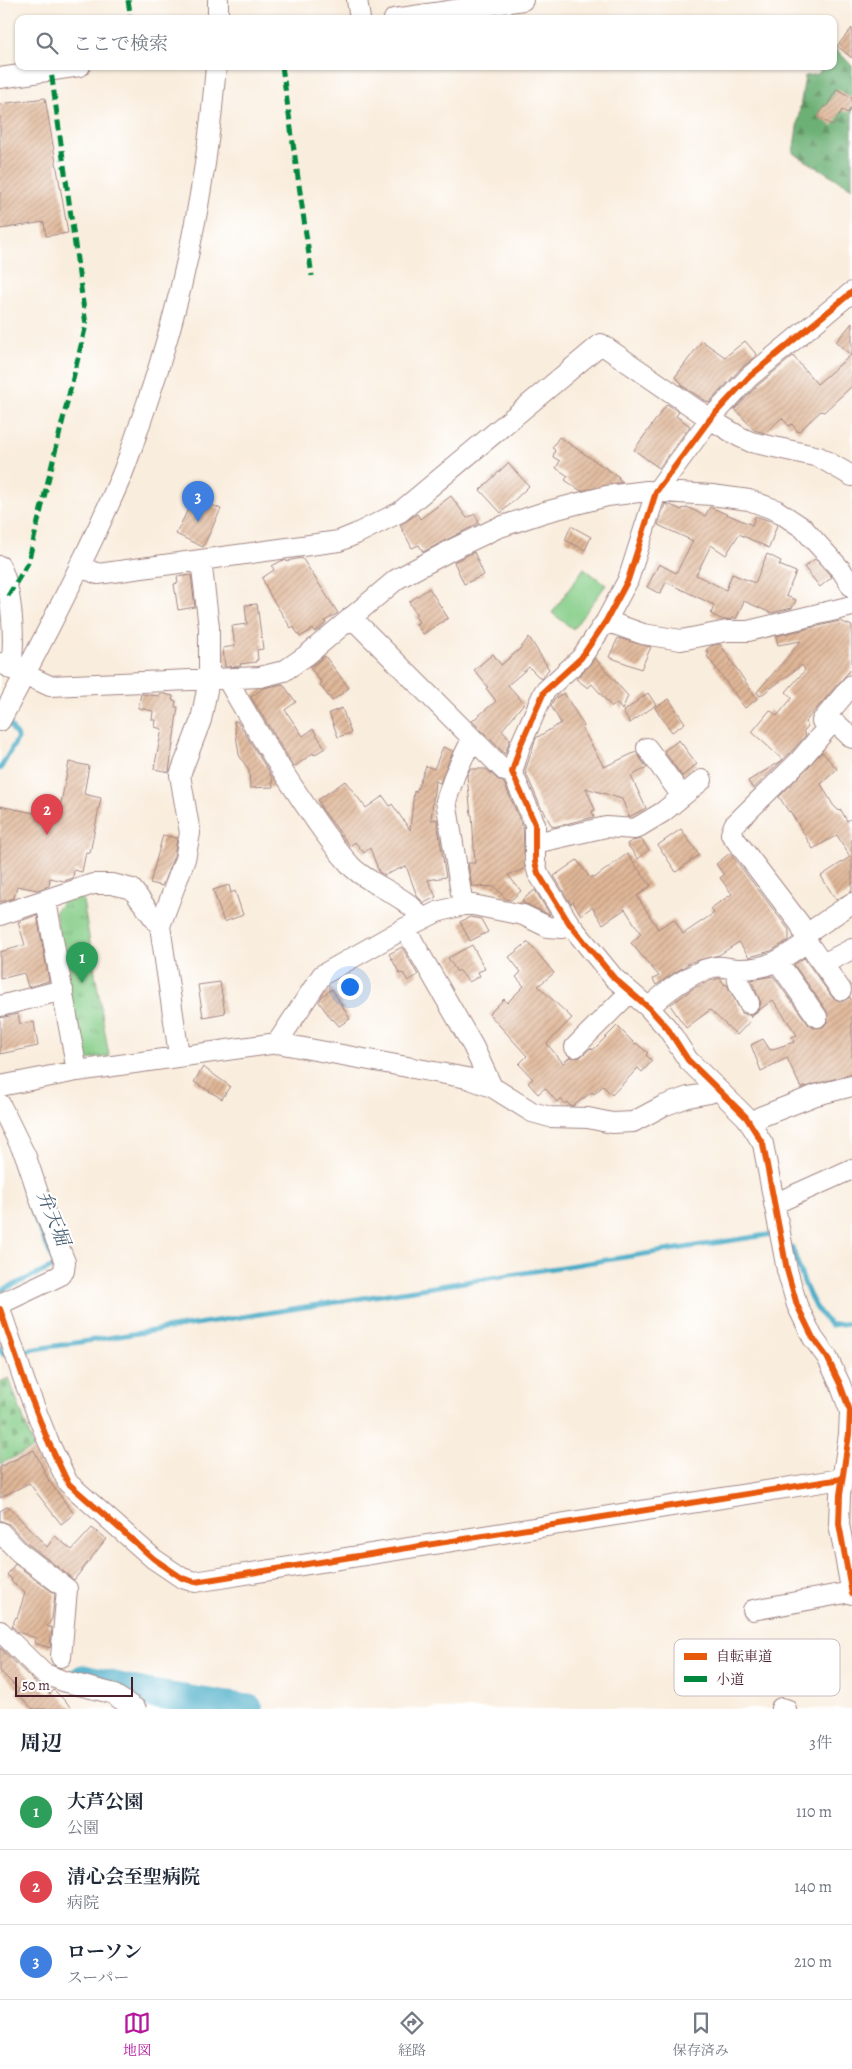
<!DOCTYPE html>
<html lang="ja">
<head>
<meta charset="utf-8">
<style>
  :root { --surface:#fff; --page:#f2f2f3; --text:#1f2937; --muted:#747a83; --line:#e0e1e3; --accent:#b5179e }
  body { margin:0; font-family:Alegreya,"Noto Serif JP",serif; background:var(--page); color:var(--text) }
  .scale { position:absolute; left:15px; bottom:12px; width:118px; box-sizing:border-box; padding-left:5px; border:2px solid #4a1f2b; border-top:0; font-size:14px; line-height:18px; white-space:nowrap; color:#4a1f2b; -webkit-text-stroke:4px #fff; paint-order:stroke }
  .you { position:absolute; left:349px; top:986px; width:18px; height:18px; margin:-12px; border:4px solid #fff; border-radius:50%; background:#1a73e8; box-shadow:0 0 0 8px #1a73e833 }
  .badge { display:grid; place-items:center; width:32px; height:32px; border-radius:50%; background:var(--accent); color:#fff; font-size:16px; font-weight:700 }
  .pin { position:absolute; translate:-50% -41px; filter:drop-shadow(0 1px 2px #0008) }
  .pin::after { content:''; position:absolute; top:26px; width:18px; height:15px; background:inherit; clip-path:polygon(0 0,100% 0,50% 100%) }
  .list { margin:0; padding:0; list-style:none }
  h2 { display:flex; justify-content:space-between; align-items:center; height:65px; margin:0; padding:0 20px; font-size:21px }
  h2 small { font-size:16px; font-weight:400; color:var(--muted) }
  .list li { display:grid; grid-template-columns:32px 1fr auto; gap:15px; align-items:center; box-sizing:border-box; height:75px; padding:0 20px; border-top:1px solid var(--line) }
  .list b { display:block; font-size:19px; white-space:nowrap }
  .list p { margin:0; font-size:16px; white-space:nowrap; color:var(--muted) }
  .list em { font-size:16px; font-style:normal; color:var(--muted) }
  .icon { flex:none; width:28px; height:28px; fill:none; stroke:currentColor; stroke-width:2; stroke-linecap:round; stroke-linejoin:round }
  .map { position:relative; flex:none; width:852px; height:1709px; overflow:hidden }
  .search { position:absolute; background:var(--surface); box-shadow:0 1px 4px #0004; left:15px; right:15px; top:15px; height:55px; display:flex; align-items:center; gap:12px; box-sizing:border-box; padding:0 18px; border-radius:10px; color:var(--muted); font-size:19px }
  .sheet { height:290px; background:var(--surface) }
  nav { display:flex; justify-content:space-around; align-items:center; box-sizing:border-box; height:70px; border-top:1px solid var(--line); background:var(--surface); font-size:14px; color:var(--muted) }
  nav a { display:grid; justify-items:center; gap:2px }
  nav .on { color:var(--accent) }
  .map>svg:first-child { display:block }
  .grass { fill:url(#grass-tufts); stroke:#68765a }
  .forest { fill:url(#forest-firs); stroke:#5b6850 }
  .cemetery { fill:url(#cemetery-stones); stroke:#68765a }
  .garden { fill:#86cd88; stroke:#68765a }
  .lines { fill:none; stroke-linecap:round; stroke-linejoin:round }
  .stream { stroke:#46abc6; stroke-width:5 }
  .river { stroke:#46abc6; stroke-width:29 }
  .building { fill:url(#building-hatch) }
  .minor-casing { stroke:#a28684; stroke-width:22 }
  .minor { stroke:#fff; stroke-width:20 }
  .quiet { stroke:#00873e; stroke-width:5; stroke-dasharray:10 5; stroke-linecap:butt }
  .cycleway-casing { stroke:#fff; stroke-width:9 }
  .cycleway { stroke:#e8590c; stroke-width:6 }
  .labels { text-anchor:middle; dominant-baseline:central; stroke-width:4; stroke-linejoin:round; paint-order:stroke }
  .water-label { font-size:19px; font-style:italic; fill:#485e71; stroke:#fff }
  .key { fill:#fff; stroke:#c9bcbf; stroke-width:1 }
  .key-label { font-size:14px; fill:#4a1f2b }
</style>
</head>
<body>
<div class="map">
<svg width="852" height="1709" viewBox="0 0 852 1709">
  <defs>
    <pattern id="grass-tufts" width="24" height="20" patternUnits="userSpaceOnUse" patternTransform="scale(1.25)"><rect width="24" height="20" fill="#86cd88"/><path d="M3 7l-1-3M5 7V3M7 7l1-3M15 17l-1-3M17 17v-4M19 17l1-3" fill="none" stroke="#70a66f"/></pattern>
    <pattern id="forest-firs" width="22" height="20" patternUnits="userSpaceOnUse" patternTransform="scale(1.25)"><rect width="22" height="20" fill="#6cb074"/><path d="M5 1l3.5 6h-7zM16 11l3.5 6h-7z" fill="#5b8f5f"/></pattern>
    <pattern id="cemetery-stones" width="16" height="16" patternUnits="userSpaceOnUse" patternTransform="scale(1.25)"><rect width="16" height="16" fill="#86cd88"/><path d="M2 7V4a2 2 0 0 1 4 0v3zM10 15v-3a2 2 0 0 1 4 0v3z" fill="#70a66f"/></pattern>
    <pattern id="building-hatch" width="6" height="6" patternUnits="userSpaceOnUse" patternTransform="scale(1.25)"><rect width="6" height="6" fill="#e0b798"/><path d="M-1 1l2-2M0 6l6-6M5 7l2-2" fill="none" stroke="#b8947c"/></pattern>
  </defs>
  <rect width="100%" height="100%" fill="#fff"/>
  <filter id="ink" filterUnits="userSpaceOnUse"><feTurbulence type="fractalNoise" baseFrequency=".02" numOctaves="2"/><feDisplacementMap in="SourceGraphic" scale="10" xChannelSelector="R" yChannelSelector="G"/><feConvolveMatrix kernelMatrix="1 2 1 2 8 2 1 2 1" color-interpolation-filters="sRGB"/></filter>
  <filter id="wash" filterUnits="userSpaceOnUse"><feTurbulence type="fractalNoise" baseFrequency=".0096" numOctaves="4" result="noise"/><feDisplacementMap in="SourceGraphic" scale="20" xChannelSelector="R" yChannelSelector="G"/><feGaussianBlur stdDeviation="1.12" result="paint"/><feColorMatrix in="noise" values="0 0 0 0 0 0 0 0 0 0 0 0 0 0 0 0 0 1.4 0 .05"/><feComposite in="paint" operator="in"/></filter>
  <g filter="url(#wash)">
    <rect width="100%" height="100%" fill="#f9eddd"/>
    <path class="grass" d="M 82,895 L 109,1056 L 87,1060 L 80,1055 L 55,911 L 64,900 Z"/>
    <path class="forest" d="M 835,48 L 852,66 L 852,188 L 793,153 L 805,76 L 818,74 L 823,66 L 833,66 Z"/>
    <path class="cemetery" d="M 9,1378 L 34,1448 L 0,1464 L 0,1382 Z"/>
    <path class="garden" d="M 584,568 L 606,585 L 573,629 L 552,613 Z"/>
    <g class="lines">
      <path class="stream" d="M 0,769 L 18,738 L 10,725
        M 792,1247 C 801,1274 809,1306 831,1325 L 852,1323
        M 0,1291 L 53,1267 L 54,1262 L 30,1207 L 12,1151
        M 0,1347 L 3,1354 L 8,1353
        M 23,1351 L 773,1234"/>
      <path class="river" d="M 83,1679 L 145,1693 L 249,1709"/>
    </g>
    <g id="blocks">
      <path class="building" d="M 852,28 L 852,58 L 837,46 Z
        M 837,89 L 852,98 L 852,106 L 848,113 L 842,110 L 833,126 L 818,117 L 824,106 L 826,107 Z
        M 45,98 L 68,233 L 46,236 L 44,222 L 0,229 L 0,104 Z
        M 852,323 L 852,386 L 824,412 L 821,411 L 798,432 L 792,424 L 789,426 L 782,418 L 765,433 L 754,430 L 735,409 L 757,386 L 793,356 L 817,384 L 851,355 L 836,342 Z
        M 702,341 L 725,357 L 745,341 L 757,355 L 740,369 L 709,403 L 681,385 L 682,383 L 675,377 Z
        M 667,404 L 679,412 L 676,416 L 690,426 L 659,468 L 634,450 Z
        M 559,437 L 619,477 L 618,478 L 623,482 L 581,491 L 565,480 L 568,476 L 556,468 L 560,461 L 553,457 L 555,450 L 552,448 Z
        M 508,463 L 529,486 L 501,513 L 480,490 Z
        M 451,496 L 467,518 L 475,514 L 479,523 L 423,552 L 419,545 L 412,548 L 400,525 L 417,514 L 420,519 Z
        M 194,497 L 221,509 L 203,547 L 176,534 Z
        M 665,504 L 669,506 L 670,505 L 682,510 L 683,508 L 686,509 L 687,507 L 705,516 L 710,507 L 752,525 L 755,516 L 771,521 L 777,525 L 769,548 L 739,534 L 726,555 L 711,545 L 696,575 L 726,590 L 732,574 L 755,583 L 767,554 L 781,561 L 779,565 L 796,572 L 786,596 L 796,600 L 792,608 L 771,613 L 744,601 L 736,619 L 733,617 L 732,619 L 723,620 L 711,614 L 714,605 L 666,582 L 660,594 L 647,587 L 659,564 L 676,573 L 693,541 L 658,525 Z
        M 571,526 L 591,537 L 585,550 L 565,540 Z
        M 474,552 L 484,575 L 464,584 L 454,562 Z
        M 302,558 L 338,613 L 325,621 L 326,623 L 315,632 L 313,629 L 300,637 L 293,626 L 291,628 L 271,597 L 262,578 L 274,570 L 272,566 L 281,561 L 286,560 L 287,562 L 291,560 Z
        M 815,559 L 832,577 L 820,587 L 804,567 Z
        M 191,575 L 195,607 L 178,610 L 174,584 L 178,583 L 177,577 Z
        M 429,588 L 448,618 L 423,634 L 416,624 L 419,622 L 415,616 L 417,615 L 409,602 Z
        M 257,604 L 263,649 L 257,650 L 258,660 L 256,660 L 256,662 L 240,664 L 241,666 L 225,667 L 223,648 L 235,646 L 232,626 L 247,624 L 245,605 Z
        M 840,621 L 852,626 L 852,668 L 805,722 L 808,726 L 803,732 L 806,735 L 791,752 L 753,789 L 748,781 L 783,760 L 752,732 L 770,710 L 777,716 L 792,698 L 786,692 L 805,670 L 802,665 L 760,696 L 757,692 L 801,641 L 778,645 L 776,636 Z
        M 529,637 L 549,669 L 541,679 L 529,667 L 508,685 L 524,703 L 502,730 L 510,739 L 505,754 L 472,721 L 496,701 L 486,688 L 488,687 L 474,670 L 493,654 L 501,665 L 520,649 Z
        M 618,638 L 651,647 L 641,669 L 609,657 Z
        M 720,644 L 757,699 L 745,708 L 707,656 L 709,654 L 706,650 L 711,646 Z
        M 325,656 L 349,688 L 332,701 L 320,685 L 322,683 L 310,668 Z
        M 595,658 L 628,696 L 622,710 L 617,703 L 612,707 L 592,684 L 588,688 L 576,679 Z
        M 283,684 L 296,702 L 285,710 L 303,736 L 313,729 L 325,748 L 314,755 L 313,753 L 294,767 L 251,697 L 263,688 Z
        M 160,693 L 173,696 L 172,700 L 176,701 L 175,707 L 178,707 L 169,772 L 154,769 L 162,729 L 155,727 L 156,720 L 152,720 L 153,711 L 138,708 L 141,694 L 160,696 Z
        M 564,693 L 584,726 L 582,728 L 604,767 L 636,752 L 647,768 L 631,776 L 646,808 L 629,817 L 622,799 L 586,788 L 595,810 L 592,811 L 594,817 L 553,827 L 550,823 L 543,809 L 542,810 L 525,771 L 536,738 L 561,723 L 551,706 L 554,699 Z
        M 648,693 L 656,705 L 630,723 L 623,712 Z
        M 669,699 L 685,723 L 672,732 L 655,708 Z
        M 342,708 L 351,733 L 338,737 L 329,713 Z
        M 234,721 L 237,721 L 272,777 L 273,787 L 250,788 L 249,771 L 239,755 Z
        M 679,740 L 697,764 L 682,776 L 664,751 Z
        M 443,747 L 453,751 L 440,783 L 435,781 L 431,820 L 437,819 L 437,821 L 446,877 L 428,880 L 436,897 L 424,903 L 417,896 L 406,866 L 385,875 L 379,872 L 370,848 L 364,853 L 355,842 L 350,846 L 322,809 L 318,800 L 345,781 L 366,808 L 383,796 L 390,806 L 392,804 L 410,830 L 414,791 L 416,792 L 426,766 L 434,769 Z
        M 822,752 L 837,769 L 821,784 L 833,805 L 839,811 L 841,810 L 847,821 L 852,818 L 852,891 L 836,900 L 821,876 L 850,857 L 837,835 L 813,849 L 790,811 L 789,812 L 779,797 Z
        M 69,762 L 89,766 L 84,794 L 101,798 L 90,853 L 86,852 L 82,872 L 74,870 L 73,878 L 64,881 L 50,878 L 49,886 L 37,890 L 17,886 L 14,898 L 0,902 L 0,806 L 58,818 Z
        M 470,769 L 486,769 L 497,779 L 504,783 L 523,827 L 525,869 L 508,875 L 521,891 L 511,900 L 506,899 L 495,887 L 472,886 L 468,863 L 475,863 L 472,815 L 471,815 L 467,776 Z
        M 681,829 L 699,855 L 676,872 L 658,845 Z
        M 163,835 L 177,838 L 174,856 L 162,886 L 150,883 Z
        M 641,839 L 649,850 L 638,859 L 627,844 L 632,841 Z
        M 730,853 L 789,930 L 789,940 L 771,951 L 749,957 L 739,942 L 719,955 L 691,962 L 656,985 L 653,979 L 659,976 L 631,943 L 641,934 L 625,909 L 603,924 L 592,907 L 581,915 L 573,902 L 571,904 L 554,876 L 577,860 L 590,878 L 593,876 L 594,878 L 627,854 L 651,886 L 637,896 L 658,929 L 674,919 L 683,934 L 714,913 L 711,908 L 732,894 L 720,878 L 724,875 L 716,864 Z
        M 229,885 L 231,893 L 235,891 L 243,915 L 224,922 L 213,890 Z
        M 535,890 L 550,915 L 524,903 L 522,900 Z
        M 37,915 L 49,981 L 28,987 L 24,973 L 0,979 L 0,952 L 25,945 L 18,922 Z
        M 470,917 L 481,919 L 488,932 L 470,941 L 460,922 Z
        M 528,942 L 554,973 L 538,986 L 572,1018 L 547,1044 L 563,1063 L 570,1057 L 579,1058 L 591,1048 L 593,1050 L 617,1026 L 635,1044 L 636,1043 L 648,1053 L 646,1055 L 652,1061 L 642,1072 L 638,1068 L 612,1095 L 603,1086 L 594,1094 L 592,1092 L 573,1106 L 570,1106 L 567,1102 L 565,1104 L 561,1099 L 557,1102 L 545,1088 L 538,1094 L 528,1083 L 533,1079 L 519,1064 L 527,1056 L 489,1014 L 504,999 L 507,1003 L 524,986 L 516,977 L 521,972 L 509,957 Z
        M 472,945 L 485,969 L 478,972 L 480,976 L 469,982 L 459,970 L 457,972 L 448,958 Z
        M 402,947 L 418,975 L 408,981 L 403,973 L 400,974 L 389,954 Z
        M 804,958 L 832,997 L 842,1002 L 850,997 L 852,1001 L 852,1074 L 801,1088 L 787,1058 L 761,1071 L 751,1045 L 763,1039 L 770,1050 L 794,1042 L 792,1037 L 797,1035 L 773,1000 L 755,1013 L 759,1009 L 761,1003 L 751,980 L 773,976 L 808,1024 L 813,1028 L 823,1027 L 828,1021 L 827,1011 L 794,965 Z
        M 720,978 L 724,984 L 727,985 L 742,1013 L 748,1015 L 755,1013 L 750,1017 L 752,1019 L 737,1035 L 710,1010 L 686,1028 L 670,1005 L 694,988 L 710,981 Z
        M 220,982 L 225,1013 L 203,1017 L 198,985 Z
        M 332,989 L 350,1019 L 339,1026 L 333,1019 L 332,1020 L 319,1002 L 322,996 Z
        M 18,1014 L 20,1024 L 34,1022 L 38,1046 L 0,1054 L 0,1018 Z
        M 203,1067 L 230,1086 L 222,1099 L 194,1082 Z
        M 34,1450 L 49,1481 L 74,1514 L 61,1524 L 29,1483 L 0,1498 L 0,1467 Z
        M 8,1506 L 47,1547 L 55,1536 L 72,1550 L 92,1528 L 106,1539 L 74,1580 L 27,1543 L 9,1524 L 0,1520 L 0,1511 Z
        M 15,1564 L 55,1594 L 52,1619 L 47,1626 L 52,1628 L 50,1648 L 34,1643 L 36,1638 L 18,1632 L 12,1626 L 16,1617 L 17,1618 L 25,1593 L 11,1581 L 12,1579 L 7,1575 Z
        M 0,1648 L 35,1682 L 50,1694 L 54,1690 L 73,1709 L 33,1709 L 16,1693 L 19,1690 L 0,1671 Z"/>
    </g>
  </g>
  <g filter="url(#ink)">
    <use href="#blocks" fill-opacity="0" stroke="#a28684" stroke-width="1"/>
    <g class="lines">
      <g class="minor-casing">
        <path id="minor" d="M 357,0 L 360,19
          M 218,19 L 218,0
          M 394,19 L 523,0
          M 0,78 L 80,66
          M 852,292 L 749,377 L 710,419 L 656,492 L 628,580 L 606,621 L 581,658 L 544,692 L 520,746 L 512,772 L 535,824 L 535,862 L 538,873 L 569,923 L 614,978 L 649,1008 L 668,1029 L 688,1060 L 746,1117 L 763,1144 L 787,1270 L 797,1305 L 813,1338 L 827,1357 L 840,1384 L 850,1411 L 849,1434 L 840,1495 L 839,1524 L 852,1594
          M 0,566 C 13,592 15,642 11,669
          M 79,566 L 98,574 L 339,541 L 356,534 L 400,512 L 601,344 L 710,419 L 740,437 L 751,442 L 819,457 L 852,476
          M 351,617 L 505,771 L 512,772
          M 606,621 L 643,634 L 681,640 L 727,631 L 748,631 L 852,606
          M 0,663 L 50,686 L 260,677 L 284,671 L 307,655 L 397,579 L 453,549 L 497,528 L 545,512 L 607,496 L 647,491 L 712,495 L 749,500 L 776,510 L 803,528 L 842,571 L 852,587
          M 227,679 C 247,715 268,749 291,784 C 310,812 329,842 352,867 C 368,884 412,898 421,919
          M 0,721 C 43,641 85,560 121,477 C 130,455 137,432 145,409 C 183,299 207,183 216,66
          M 829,726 L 822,721 L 852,685
          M 647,748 L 682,796
          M 535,840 L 544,841 L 606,827 L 635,829 L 663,812 L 702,780
          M 46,901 L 77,1071
          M 463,905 L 446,801 L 455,774 L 472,739
          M 0,915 L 93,884 L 112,884 L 132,889 L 160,926 L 179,1055
          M 160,926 L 185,859 L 190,833 L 180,775 L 201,720 L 209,680 L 209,627 L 201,560
          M 405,928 L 473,1046 L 492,1087
          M 805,935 L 852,903
          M 807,942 L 841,990
          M 778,962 L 817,1017
          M 823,964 L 852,949
          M 735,970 L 739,984 L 749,1003
          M 0,1006 L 63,990
          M 649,1008 C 663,993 693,971 714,967 C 722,965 732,970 741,969 C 769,969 784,958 807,942 L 800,924 L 731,834 L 734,825 L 800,760 L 829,726 L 838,725 L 852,738
          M 277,1043 L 322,975 L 405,928 L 437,912 L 463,905 L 473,905 L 523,915 L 548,927 L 562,928 L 569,923
          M 575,1047 L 630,992
          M 0,1086 L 77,1071 L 277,1043 L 467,1078 L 492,1087 L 532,1112 L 550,1117 L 588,1118 L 612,1123 L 633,1122 L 663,1106 L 688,1097 L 710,1093 L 716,1087
          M 0,1104 L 26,1157 L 42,1205 L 65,1262 L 64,1271 L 59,1276 L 0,1304
          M 753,1126 L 760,1117 L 816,1095 L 852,1086
          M 774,1204 L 852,1169
          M 0,1309 L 25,1383 L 48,1441 L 68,1483 L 154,1559 L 182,1578 L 195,1582 L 841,1479
          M 0,1532 L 19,1552 L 67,1589 L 61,1657
          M 753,1610 L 851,1592
          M 0,1631 L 43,1673 L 63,1681 L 111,1693 L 136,1709
          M 781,1708 L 786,1709"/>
      </g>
      <use href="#minor" class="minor"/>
      <path class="quiet" d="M 128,0 L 131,19
        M 282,66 L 312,276
        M 8,596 L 28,563 L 86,325 L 51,71"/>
      <g class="cycleway-casing">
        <path id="cycleway" d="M 852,292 L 749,377 L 710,419 L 656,492 L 628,580 L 606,621 L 581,658 L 544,692 L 520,746 L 512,772 L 535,824 L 535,862 L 538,873 L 569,923 L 614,978 L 649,1008 L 668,1029 L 688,1060 L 746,1117 L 763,1144 L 787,1270 L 797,1305 L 813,1338 L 827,1357 L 840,1384 L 850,1411 L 849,1434 L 840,1495 L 839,1524 L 852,1594
          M 0,1309 L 25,1383 L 48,1441 L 68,1483 L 154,1559 L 182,1578 L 195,1582 L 841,1479"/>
      </g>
      <use href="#cycleway" class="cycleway"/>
    </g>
  </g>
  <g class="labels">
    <g class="water-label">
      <text transform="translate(53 1218) rotate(68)">弁天堀</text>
    </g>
  </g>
  <rect x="674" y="1639" width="166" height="57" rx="8" class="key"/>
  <rect x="684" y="1653" width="23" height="7" fill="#e8590c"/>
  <rect x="684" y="1676" width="23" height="6" fill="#00873e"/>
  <g class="key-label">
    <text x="716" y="1661">自転車道</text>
    <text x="716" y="1684">小道</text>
  </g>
</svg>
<div class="scale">50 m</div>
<div class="you"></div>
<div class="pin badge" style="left:82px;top:983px;background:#2e9e5b">1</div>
<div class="pin badge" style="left:47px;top:835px;background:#e0444e">2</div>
<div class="pin badge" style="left:198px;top:522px;background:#3f7fe0">3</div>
<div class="search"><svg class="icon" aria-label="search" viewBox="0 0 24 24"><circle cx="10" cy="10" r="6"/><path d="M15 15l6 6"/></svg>ここで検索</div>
</div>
<section class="sheet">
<h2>周辺<small>3件</small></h2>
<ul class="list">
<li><span class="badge" style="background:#2e9e5b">1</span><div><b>大芦公園</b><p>公園</p></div><em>110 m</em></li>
<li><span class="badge" style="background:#e0444e">2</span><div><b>清心会至聖病院</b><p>病院</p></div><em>140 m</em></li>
<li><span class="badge" style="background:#3f7fe0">3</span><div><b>ローソン</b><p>スーパー</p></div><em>210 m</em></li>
</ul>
</section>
<nav>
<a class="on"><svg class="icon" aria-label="map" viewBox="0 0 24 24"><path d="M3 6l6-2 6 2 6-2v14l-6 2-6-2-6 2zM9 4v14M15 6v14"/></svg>地図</a>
<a><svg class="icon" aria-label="directions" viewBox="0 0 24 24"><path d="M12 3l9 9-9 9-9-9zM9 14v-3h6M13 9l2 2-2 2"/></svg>経路</a>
<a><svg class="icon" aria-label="saved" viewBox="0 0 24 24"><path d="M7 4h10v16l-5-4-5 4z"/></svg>保存済み</a>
</nav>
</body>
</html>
